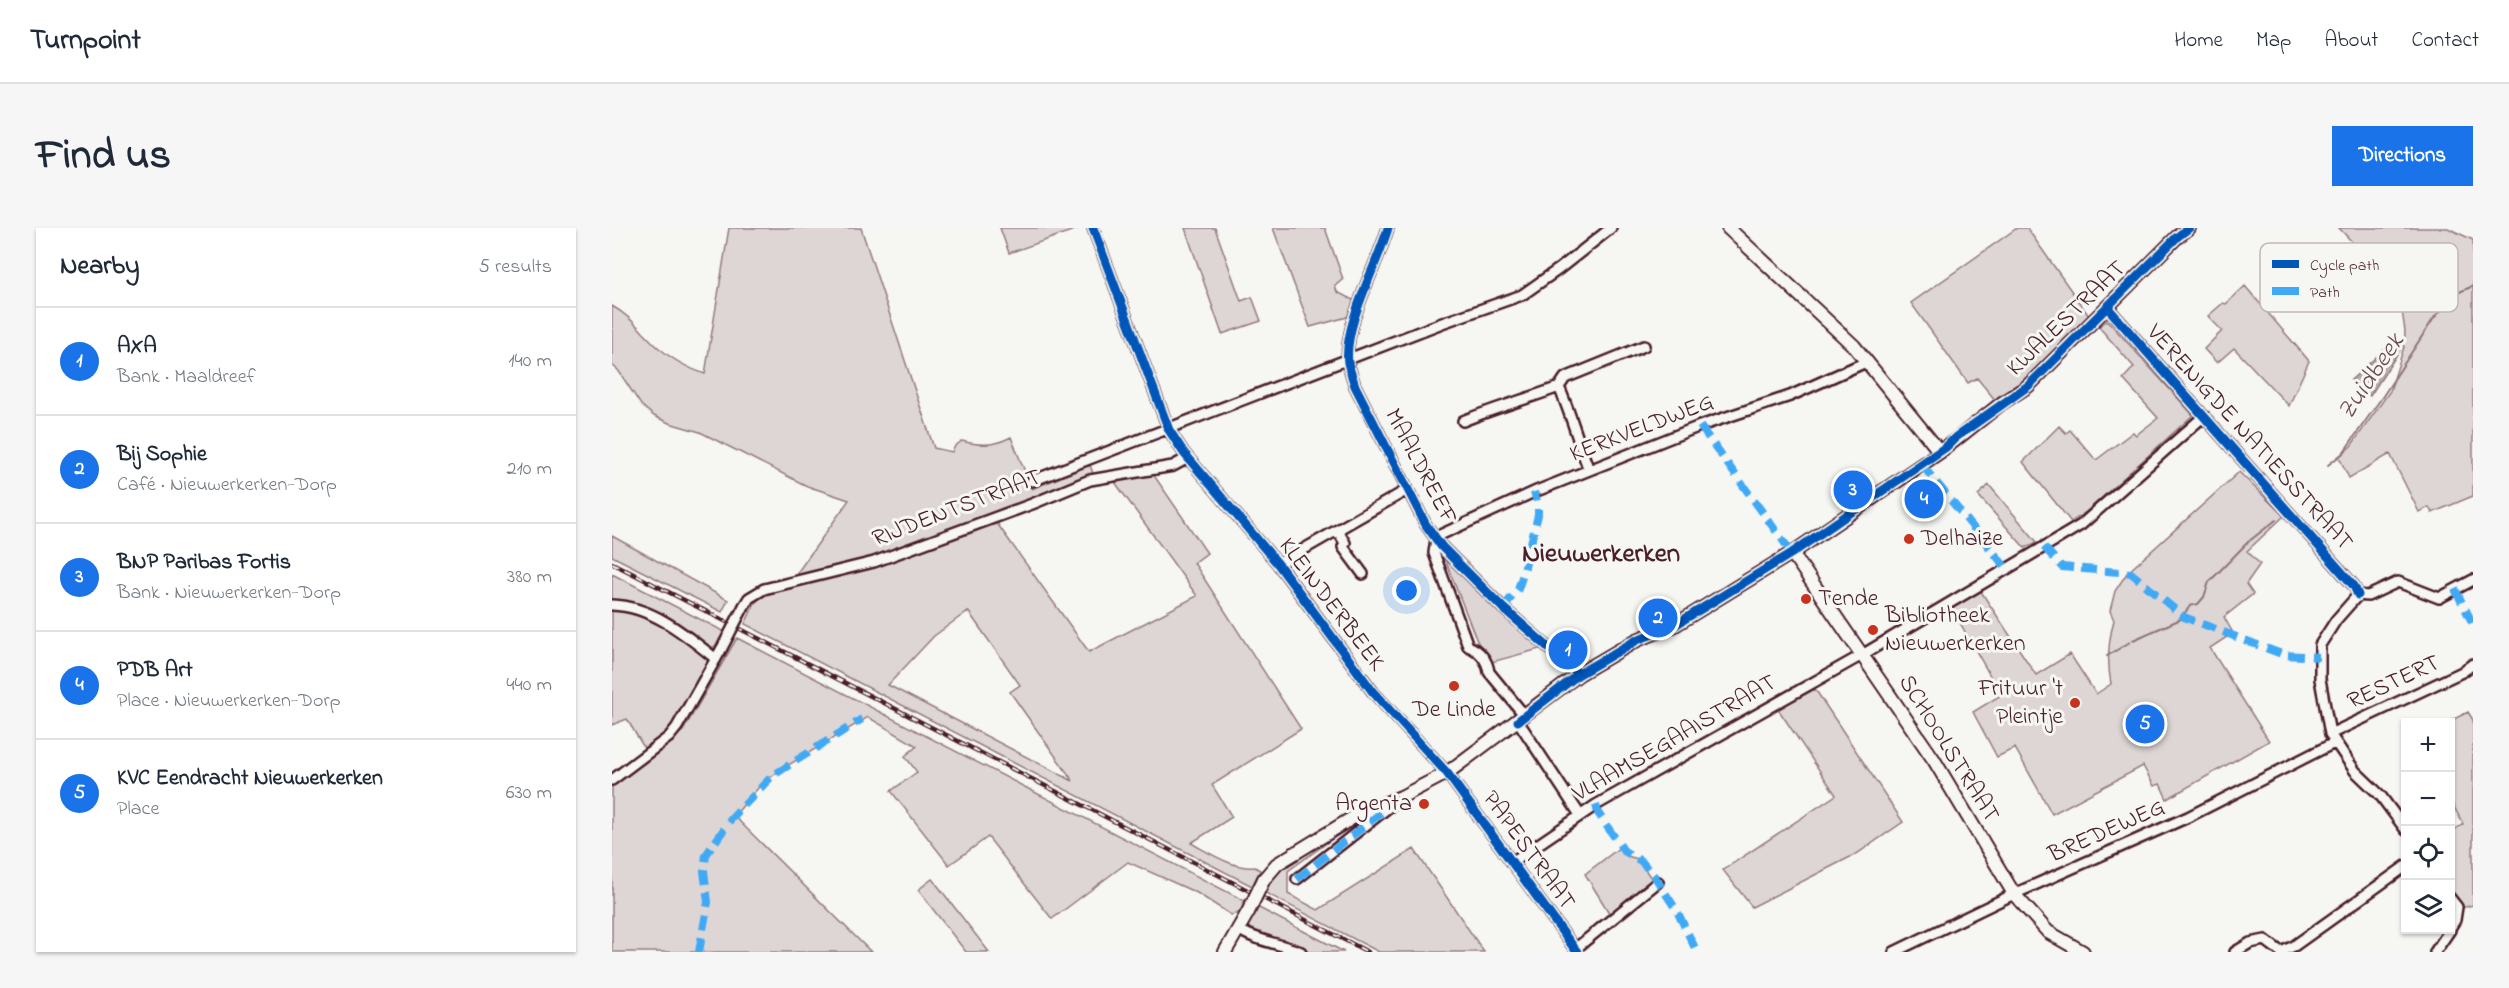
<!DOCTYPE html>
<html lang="en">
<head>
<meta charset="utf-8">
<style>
  :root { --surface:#fff; --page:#f6f6f7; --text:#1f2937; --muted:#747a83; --line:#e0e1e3; --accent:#1a73e8 }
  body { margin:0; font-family:"Indie Flower",sans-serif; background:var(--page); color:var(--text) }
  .controls { position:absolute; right:18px; bottom:18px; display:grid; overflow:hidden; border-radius:0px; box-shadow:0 2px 4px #0004 }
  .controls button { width:54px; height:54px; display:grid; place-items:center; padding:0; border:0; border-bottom:2px solid var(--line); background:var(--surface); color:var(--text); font:30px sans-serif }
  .you { position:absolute; left:795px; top:363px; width:21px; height:21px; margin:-15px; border:4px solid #fff; border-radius:50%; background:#1a73e8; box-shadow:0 0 0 9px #1a73e833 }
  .badge { display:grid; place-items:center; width:39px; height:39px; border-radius:50%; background:var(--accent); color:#fff; font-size:20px; font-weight:700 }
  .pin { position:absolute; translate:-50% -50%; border:3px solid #fff; box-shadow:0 2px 6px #0006 }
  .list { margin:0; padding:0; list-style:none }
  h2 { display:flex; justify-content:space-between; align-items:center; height:78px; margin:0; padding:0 24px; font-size:26px }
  h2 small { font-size:20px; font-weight:400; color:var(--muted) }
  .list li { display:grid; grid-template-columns:39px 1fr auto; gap:18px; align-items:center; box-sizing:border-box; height:108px; padding:0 24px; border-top:2px solid var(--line) }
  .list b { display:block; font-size:22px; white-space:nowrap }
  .list p { margin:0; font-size:20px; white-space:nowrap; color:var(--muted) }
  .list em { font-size:20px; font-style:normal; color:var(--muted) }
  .icon { flex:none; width:33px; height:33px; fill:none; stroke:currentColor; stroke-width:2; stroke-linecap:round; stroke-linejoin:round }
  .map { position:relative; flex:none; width:1861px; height:724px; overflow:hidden; border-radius:0px }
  header { display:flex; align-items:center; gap:36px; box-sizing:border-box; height:84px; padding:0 30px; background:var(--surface); border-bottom:2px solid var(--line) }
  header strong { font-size:28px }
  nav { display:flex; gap:33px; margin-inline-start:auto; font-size:21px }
  .intro { display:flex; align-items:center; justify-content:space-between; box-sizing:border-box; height:144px; padding:0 36px }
  h1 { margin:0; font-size:42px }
  .button { padding:15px 27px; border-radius:0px; background:var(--accent); color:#fff; font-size:21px; font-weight:700 }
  main { display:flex; gap:36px; padding:0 36px }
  aside { flex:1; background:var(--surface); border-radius:0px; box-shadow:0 2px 4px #0004 }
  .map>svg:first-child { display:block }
  .green { fill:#ddd6d5; stroke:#947a80; stroke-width:1.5; fill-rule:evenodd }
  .water { fill:#bbadae; stroke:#8e747a; stroke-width:1.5 }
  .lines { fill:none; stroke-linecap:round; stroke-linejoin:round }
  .stream { stroke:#8e747a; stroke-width:2 }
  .street-casing { stroke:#4a1f2b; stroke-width:14 }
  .secondary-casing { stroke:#4a1f2b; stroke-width:16 }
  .street { stroke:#f6f6f2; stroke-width:9 }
  .secondary { stroke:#f6f6f2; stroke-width:12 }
  .rail-casing { stroke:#4a1f2b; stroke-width:4.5 }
  .rail { stroke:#f6f6f2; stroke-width:2; stroke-dasharray:7; stroke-linecap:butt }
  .street-bridge-casing { stroke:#4a1f2b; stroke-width:14; stroke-linecap:butt }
  .secondary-bridge-casing { stroke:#4a1f2b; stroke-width:16; stroke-linecap:butt }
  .street-bridge { stroke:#f6f6f2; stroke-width:9 }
  .secondary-bridge { stroke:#f6f6f2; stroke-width:12 }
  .quiet { stroke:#3fa9f5; stroke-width:8; stroke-dasharray:15 8; stroke-linecap:butt }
  .cycleway-casing { stroke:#f6f6f2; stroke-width:13 }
  .cycleway { stroke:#0057b8; stroke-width:9 }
  .poi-dot { fill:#c8321e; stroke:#f6f6f2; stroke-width:2 }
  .labels { text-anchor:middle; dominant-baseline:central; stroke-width:6; stroke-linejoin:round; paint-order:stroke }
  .street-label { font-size:24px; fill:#4a1f2b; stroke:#f6f6f2 }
  .poi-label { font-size:24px; fill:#4a1f2b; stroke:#f6f6f2; text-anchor:start }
  .water-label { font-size:26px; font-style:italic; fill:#6c4a52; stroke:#f6f6f2 }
  .quarter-label { font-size:27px; font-weight:bold; fill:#4a1f2b; stroke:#f6f6f2 }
  .key { fill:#f6f6f2; stroke:#c2b6b6; stroke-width:1.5 }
  .key-label { font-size:16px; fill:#4a1f2b }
</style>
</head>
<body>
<header>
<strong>Turnpoint</strong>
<nav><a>Home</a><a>Map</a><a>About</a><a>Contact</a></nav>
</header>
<div class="intro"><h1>Find us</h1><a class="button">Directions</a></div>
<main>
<aside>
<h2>Nearby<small>5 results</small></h2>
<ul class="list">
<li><span class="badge">1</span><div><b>AXA</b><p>Bank · Maaldreef</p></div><em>140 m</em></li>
<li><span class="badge">2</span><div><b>Bij Sophie</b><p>Café · Nieuwerkerken-Dorp</p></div><em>210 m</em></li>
<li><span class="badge">3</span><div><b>BNP Paribas Fortis</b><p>Bank · Nieuwerkerken-Dorp</p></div><em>380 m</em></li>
<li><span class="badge">4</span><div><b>PDB Art</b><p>Place · Nieuwerkerken-Dorp</p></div><em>440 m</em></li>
<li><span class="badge">5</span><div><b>KVC Eendracht Nieuwerkerken</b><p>Place</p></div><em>630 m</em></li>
</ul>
</aside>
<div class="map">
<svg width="1861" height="724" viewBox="0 0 1861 724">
  <rect width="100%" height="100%" fill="#f6f6f2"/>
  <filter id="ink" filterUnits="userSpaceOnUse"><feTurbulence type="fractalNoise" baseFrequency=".0167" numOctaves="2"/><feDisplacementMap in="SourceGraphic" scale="12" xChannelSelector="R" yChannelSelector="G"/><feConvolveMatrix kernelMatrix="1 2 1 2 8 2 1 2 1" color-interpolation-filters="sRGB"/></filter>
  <g filter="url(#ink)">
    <path class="green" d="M 117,0 L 249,0 L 322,220 L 340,224 L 343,218 L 350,213 C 368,218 382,218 399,209 L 420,261 L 478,237 L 482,248 L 262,338 L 384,294 L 477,424 L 585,368 L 500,250 L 539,243 L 595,325 L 582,335 L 689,501 L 600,557 L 620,589 L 579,615 C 596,624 623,642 643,639 L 648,642 L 640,658 L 133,396 L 143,375 L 151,367 L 175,359 L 237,272 L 195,258 L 88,204 L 57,195 L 42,188 L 29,177 L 6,142 L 0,137 L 0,78 C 19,88 31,106 47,120 C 61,132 75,140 93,146 ZM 356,383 L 408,457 L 398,464 L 461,553 L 276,457 L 322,408 Z
      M 388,0 L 468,0 L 397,25 Z
      M 573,0 L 603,0 L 629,73 L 640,69 L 649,93 L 610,106 Z
      M 661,0 L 713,0 L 731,51 L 723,58 L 725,64 L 743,73 L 735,89 L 698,99 Z
      M 1405,0 L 1415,0 L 1477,88 L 1401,162 L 1384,173 L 1365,150 L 1356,155 L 1299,75 Z
      M 1727,0 L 1836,0 L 1861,12 L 1861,268 L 1820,285 L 1817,279 L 1807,284 L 1778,226 L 1737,250 L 1727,229 L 1739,218 L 1778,163 L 1792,119 L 1793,103 L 1788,69 L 1828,30 L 1802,19 L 1772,48 Z
      M 1633,58 L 1697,133 L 1677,178 L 1622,120 L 1605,135 L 1592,121 L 1610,103 L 1596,88 L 1611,75 L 1614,76 Z
      M 1495,92 L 1581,187 L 1475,283 L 1459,294 L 1411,234 L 1447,198 L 1454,205 L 1458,202 L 1484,232 L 1521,204 L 1524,207 L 1546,190 L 1511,151 L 1522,139 L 1487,99 Z
      M 1627,244 L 1672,288 L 1635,323 L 1648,336 L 1634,356 L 1641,366 L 1612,389 L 1621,405 L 1598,420 L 1657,513 L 1555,571 L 1548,556 L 1542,558 L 1531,538 L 1440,586 L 1403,520 L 1385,529 L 1361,484 L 1389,467 L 1339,379 L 1368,362 L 1424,447 L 1458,426 L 1484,466 L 1499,456 C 1495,433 1496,415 1502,392 L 1498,383 L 1503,363 L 1515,345 Z
      M 1377,257 L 1425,314 L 1413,320 L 1366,267 Z
      M 0,308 L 116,372 L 110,384 L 0,328 Z
      M 833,331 L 931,420 L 880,434 L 865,413 Z
      M 0,346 L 113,404 L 105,418 L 94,420 L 52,390 L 0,374 Z
      M 0,380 C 38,382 68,408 98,429 L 99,433 L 62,500 L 34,523 L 15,491 L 0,497 Z
      M 125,410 L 633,673 C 630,681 628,686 619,687 L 585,665 L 516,634 L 440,691 L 376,609 L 337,637 L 279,563 L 305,544 L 293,528 L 305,518 L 256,489 L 168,542 L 147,559 L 122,588 L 259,724 L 0,724 L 0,555 L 71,503 Z
      M 1203,461 L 1291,594 L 1246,625 L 1140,679 L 1111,642 L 1224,567 L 1166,481 Z
      M 1856,484 L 1861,492 L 1861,677 L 1850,680 L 1839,662 L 1839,604 L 1851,596 L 1839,573 L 1838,494 L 1836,494 Z
      M 740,597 L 676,643 L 676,666 L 706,682 L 802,621 L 872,724 L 767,724 L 650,663 L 666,643 Z
      M 1007,620 L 1015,628 L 1026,631 L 1041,653 L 999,688 L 973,646 Z
      M 320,651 L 326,658 L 377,724 L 354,724 L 306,662 Z
      M 645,679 L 732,724 L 697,724 L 669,712 L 638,704 L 636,697 Z"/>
    <path class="water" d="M 1783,112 L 1789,118 L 1788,122 L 1758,168 L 1739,152 Z"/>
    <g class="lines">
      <path class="stream" d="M 1716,237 L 1731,225 L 1771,168 L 1822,90 L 1843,66 L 1861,58
        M 1572,386 L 1578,378 L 1586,376 L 1592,369 L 1597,354 L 1636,314 L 1664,292
        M 1521,412 L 1569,391
        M 1495,428 L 1518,414"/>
      <g class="street-casing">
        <path id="street" d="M 481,0 L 557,202 L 572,225 L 666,336 L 761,464 L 835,545 L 965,724
          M 776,0 C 765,38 731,97 736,135 C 738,143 741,151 743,158 L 814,297 L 830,319 L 891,380 L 967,446
          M 1496,80 L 1742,358 L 1746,367
          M 851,193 C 883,180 915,171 947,159
          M 977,242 C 966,214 959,186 947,159 L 953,150 L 1032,118
          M 420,253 L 830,95 L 910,67 L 947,41 L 999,0
          M 726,303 L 733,315 L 731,319 L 751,346
          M 666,336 L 795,262
          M 1746,367 L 1724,392 L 1708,417 L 1708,451 L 1718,506 L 1743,543 L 1768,567 L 1794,602
          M 1746,367 L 1756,368 L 1786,354 L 1827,370 L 1861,352
          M 0,377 C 40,378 74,407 104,431
          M 132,378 L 137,370 L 152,361 L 262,334 L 420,276 L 478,252 L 561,238 L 576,230
          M 913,488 L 877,444 C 875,431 868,423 856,418 L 822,325 L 824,311 L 828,307 L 922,264 L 1088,198 L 1178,168 L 1254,134
          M 906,493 L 968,587
          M 1718,506 L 1850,444 L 1861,436
          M 0,552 L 57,509 L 65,499 L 110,420
          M 900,634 L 984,577 L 1250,427 L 1469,297 L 1592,188
          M 685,651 L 782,575
          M 1838,670 L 1845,679 L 1843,692 L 1838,700
          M 627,701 C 638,711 672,717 689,724
          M 963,721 L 1046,654
          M 1282,724 L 1402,666 L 1576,589 L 1722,515
          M 1623,724 L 1638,715 L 1653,712 L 1669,724
          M 1669,724 L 1682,718 L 1794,638
          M 1823,724 L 1838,702"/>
      </g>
      <g class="secondary-casing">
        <path id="secondary" d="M 1116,0 L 1242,118 L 1328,224
          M 1180,325 L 1322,532 L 1402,666 L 1436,704 L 1471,724
          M 652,651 L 665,636 L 747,586 L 789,569 L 835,545 L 967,446 L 1025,412 L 1063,397 L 1180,325 L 1328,224 L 1390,175 L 1416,158 L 1565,9 L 1577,0
          M 613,724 L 636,684"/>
      </g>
      <use href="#street" class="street"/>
      <use href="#secondary" class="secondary"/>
      <g class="rail-casing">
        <path id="rail" d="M 0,335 L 756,724"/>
      </g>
      <use href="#rail" class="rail"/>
      <g class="street-bridge-casing">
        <path id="street-bridge" d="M 110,420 L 132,378"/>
      </g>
      <g class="secondary-bridge-casing">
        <path id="secondary-bridge" d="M 636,684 L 652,651"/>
      </g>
      <use href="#street-bridge" class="street-bridge"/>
      <use href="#secondary-bridge" class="secondary-bridge"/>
      <path class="quiet" d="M 1088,198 L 1180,325
        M 1310,237 L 1395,341
        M 1432,319 L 1450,339 L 1519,345 L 1572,389 L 1672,427 L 1707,429
        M 1843,361 L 1861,396
        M 891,380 L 906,361 L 912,343 L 926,287 L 926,276 L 922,264
        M 984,577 L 986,585 L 1012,623 L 1029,633 L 1043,649 L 1065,683 L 1085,724
        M 685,651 L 789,569
        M 87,724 L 96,674 L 92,643 L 94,627 L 119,591 L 160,548 L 250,491"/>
      <g class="cycleway-casing">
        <path id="cycleway" d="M 481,0 L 557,202 L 572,225 L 666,336 L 761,464 L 835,545 L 965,724
          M 776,0 C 765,38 731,97 736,135 C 738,143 741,151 743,158 L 814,297 L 830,319 L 891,380 L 967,446
          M 1496,80 L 1742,358 L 1746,367
          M 906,493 L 967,446 L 1025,412 L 1063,397 L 1180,325 L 1334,219 L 1344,209 L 1416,158 L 1565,9 L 1577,0"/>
      </g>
      <use href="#cycleway" class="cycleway"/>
    </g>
  </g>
  <g class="poi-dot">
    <circle cx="1297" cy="311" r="6"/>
    <circle cx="1194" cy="371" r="6"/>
    <circle cx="1261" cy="402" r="6"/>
    <circle cx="842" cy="458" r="6"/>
    <circle cx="1463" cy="475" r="6"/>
    <circle cx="812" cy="576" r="6"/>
  </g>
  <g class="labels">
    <g class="street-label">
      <text transform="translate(1455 91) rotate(-44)">KWALESTRAAT</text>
      <text transform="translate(1030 201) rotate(-21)">KERKVELDWEG</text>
      <text transform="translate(1637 210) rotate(48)">VERENIGDE NATIESSTRAAT</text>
      <text transform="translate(808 239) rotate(62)">MAALDREEF</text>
      <text transform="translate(345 281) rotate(-21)">RIJDENTSTRAAT</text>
      <text transform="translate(719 377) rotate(53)">KLEINDERBEEK</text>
      <text transform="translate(1782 455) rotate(-25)">RESTERT</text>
      <text transform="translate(1063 511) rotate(-30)">VLAAMSEGAAISTRAAT</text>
      <text transform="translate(1336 521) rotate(58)">SCHOOLSTRAAT</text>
      <text transform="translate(1495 604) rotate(-24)">BREDEWEG</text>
      <text transform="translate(916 623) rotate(54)">PAPESTRAAT</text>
    </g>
    <g class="poi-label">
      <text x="1309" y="311">Delhaize</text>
      <text x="1206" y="371">Tende</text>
      <text x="1273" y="388">Bibliotheek<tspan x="1273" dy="28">Nieuwerkerken</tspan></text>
      <text x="1451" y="461" text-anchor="end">Frituur 't<tspan x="1451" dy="28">Pleintje</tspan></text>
      <text x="842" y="482" text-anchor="middle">De Linde</text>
      <text x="800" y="576" text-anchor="end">Argenta</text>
    </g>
    <g class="water-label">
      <text transform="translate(1760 149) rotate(-56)">Zuidbeek</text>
    </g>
    <g class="quarter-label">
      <text x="989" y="326">Nieuwerkerken</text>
    </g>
  </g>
  <rect x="1648" y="15" width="198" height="69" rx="9" class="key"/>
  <rect x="1660" y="32" width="27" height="8" fill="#0057b8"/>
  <rect x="1660" y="59" width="27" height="8" fill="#3fa9f5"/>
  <g class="key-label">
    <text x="1698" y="42">Cycle path</text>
    <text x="1698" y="69">Path</text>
  </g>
</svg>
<div class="controls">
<button>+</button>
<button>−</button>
<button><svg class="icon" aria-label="locate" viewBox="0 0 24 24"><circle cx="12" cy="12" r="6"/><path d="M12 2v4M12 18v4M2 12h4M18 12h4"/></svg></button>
<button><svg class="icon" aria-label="layers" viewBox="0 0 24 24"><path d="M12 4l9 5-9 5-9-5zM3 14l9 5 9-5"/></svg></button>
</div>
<div class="you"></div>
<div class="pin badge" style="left:956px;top:422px">1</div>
<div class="pin badge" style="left:1046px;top:390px">2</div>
<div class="pin badge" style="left:1241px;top:262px">3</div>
<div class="pin badge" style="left:1312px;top:271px">4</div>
<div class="pin badge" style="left:1533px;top:496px">5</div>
</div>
</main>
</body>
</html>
